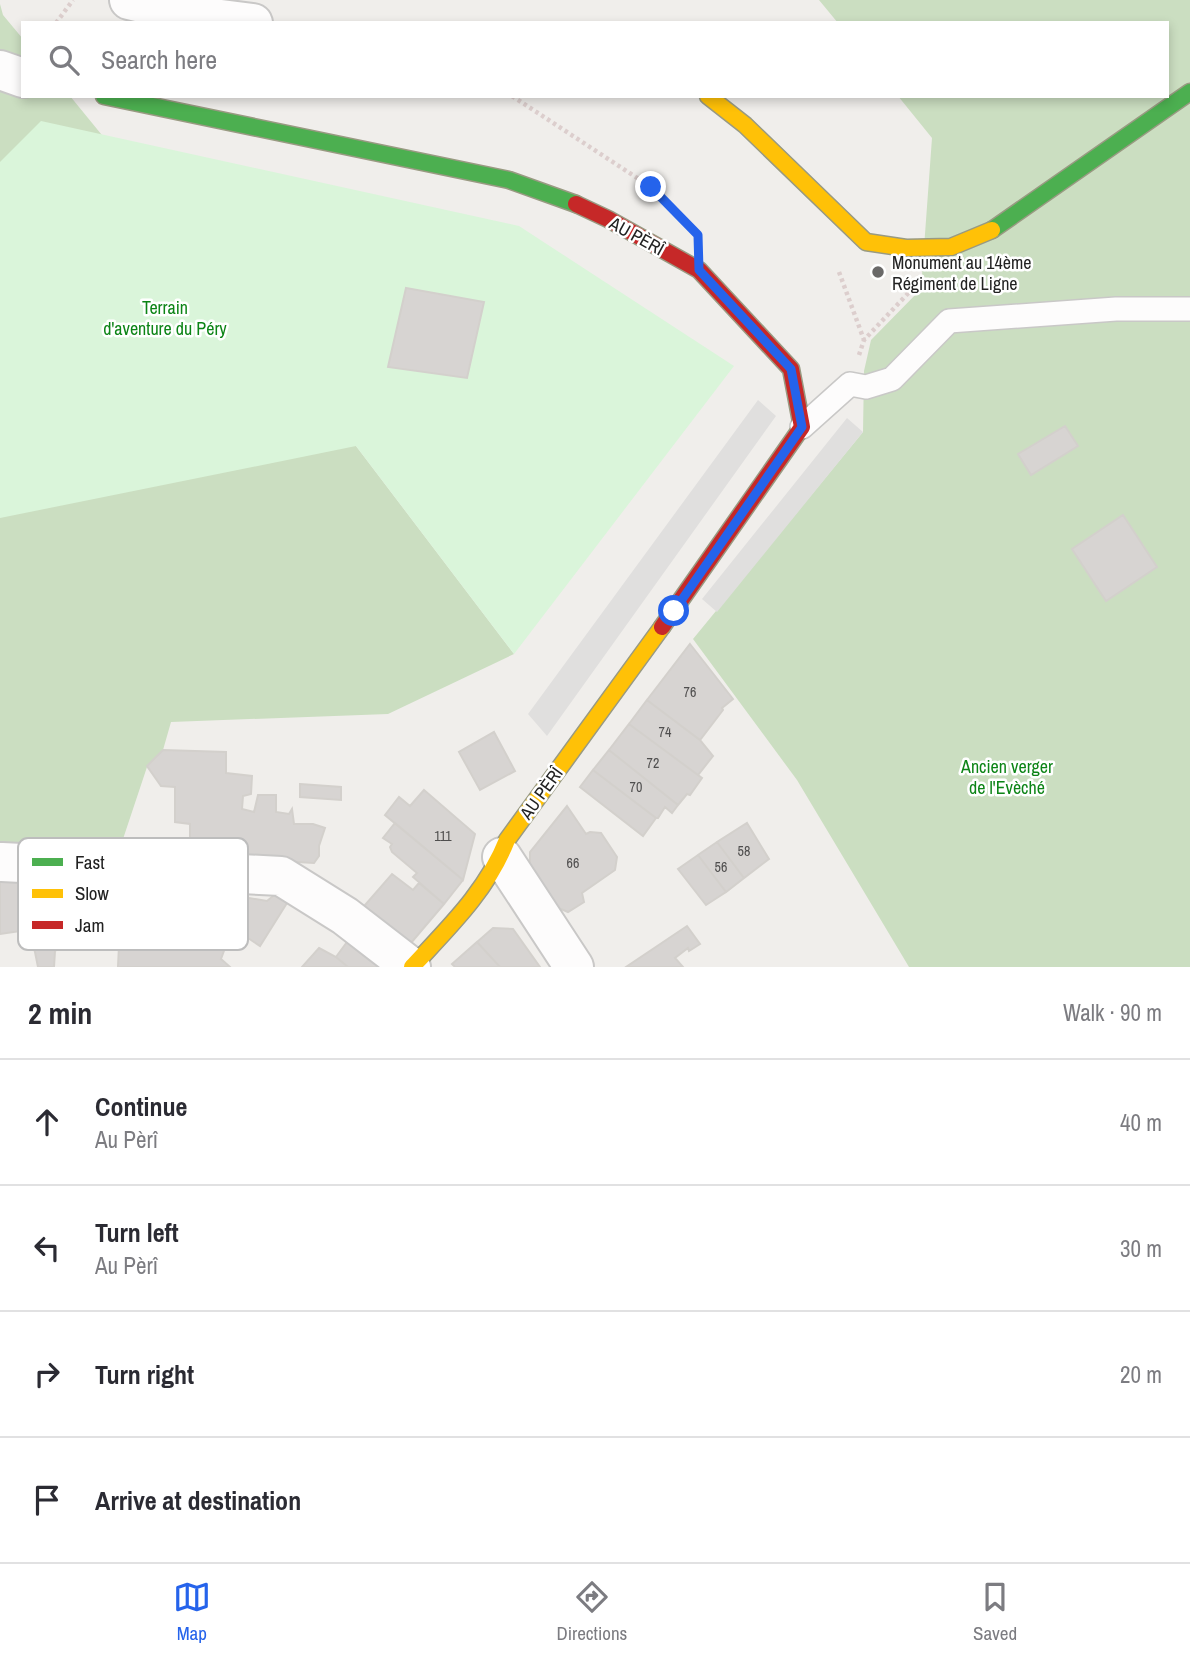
<!DOCTYPE html>
<html lang="en">
<head>
<meta charset="utf-8">
<style>
  :root { --surface:#fff; --page:#f7f7f7; --text:#2b2b33; --muted:#7c7c81; --line:#e1e1e2; --accent:#2563eb }
  body { margin:0; font-family:"Archivo Narrow",sans-serif; background:var(--page); color:var(--text) }
  .stop { position:absolute; width:21px; height:21px; margin:-16px; border:5px solid #2563eb; border-radius:50%; background:#fff }
  .stop.end { background:#2563eb; border-color:#fff; box-shadow:0 2px 7px #0008 }
  .list { margin:0; padding:0; list-style:none }
  h2 { display:flex; justify-content:space-between; align-items:center; height:91px; margin:0; padding:0 28px; font-size:30px }
  h2 small { font-size:23px; font-weight:400; color:var(--muted) }
  .list li { display:grid; grid-template-columns:46px 1fr auto; gap:21px; align-items:center; box-sizing:border-box; height:126px; padding:0 28px; border-top:2px solid var(--line) }
  .list b { display:block; font-size:26px; white-space:nowrap }
  .list p { margin:0; font-size:23px; white-space:nowrap; color:var(--muted) }
  .list em { font-size:23px; font-style:normal; color:var(--muted) }
  .icon { flex:none; width:38px; height:38px; fill:none; stroke:currentColor; stroke-width:2; stroke-linecap:round; stroke-linejoin:round }
  .map { position:relative; flex:none; width:1190px; height:967px; overflow:hidden }
  .search { position:absolute; background:var(--surface); box-shadow:0 4px 10px #0003; left:21px; right:21px; top:21px; height:77px; display:flex; align-items:center; gap:18px; box-sizing:border-box; padding:0 24px; border-radius:0px; color:var(--muted); font-size:26px }
  .sheet { height:595px; background:var(--surface) }
  nav { display:flex; justify-content:space-around; align-items:center; box-sizing:border-box; height:98px; border-top:2px solid var(--line); background:var(--surface); font-size:19px; color:var(--muted) }
  nav a { display:grid; justify-items:center; gap:4px }
  nav .on { color:var(--accent) }
  .map>svg:first-child { display:block }
  .forest { fill:#cbdec1 }
  .park { fill:#daf5da }
  .parking { fill:#e0dfde }
  .building { fill:#d7d4d2; stroke:#d3d0cc; stroke-width:2 }
  .lines { fill:none; stroke-linecap:round; stroke-linejoin:round }
  .lane-casing { stroke:#c9c8c7; stroke-width:26 }
  .street-casing { stroke:#c9c8c7; stroke-width:42 }
  .fast-casing { stroke:#999a82; stroke-width:19 }
  .slow-casing { stroke:#999a82; stroke-width:19 }
  .jam-casing { stroke:#999a82; stroke-width:19 }
  .path { stroke:#dccecd; stroke-width:4.5; stroke-dasharray:3.5 3.5; stroke-linecap:butt }
  .lane { stroke:#fdfcfc; stroke-width:23 }
  .street { stroke:#fdfcfc; stroke-width:38 }
  .fast { stroke:#4caf50; stroke-width:16 }
  .slow { stroke:#ffc107; stroke-width:16 }
  .jam { stroke:#c62828; stroke-width:16 }
  .route { stroke:#2563eb; stroke-width:9 }
  .poi-dot { fill:#6a6968; stroke:#fff; stroke-width:2.5 }
  .labels { text-anchor:middle; dominant-baseline:central; stroke-width:5; stroke-linejoin:round; paint-order:stroke }
  .number-label { font-size:14px; fill:#4f4e4e }
  .street-label { font-size:18px; fill:#222; stroke:#fff }
  .poi-label { font-size:18px; fill:#222; stroke:#fff; text-anchor:start }
  .park-label { font-size:18px; fill:#0c8416; stroke:#fff }
  .key { fill:#fff; stroke:#bdbdbd; stroke-width:2 }
  .key-label { font-size:19px; fill:#222 }
</style>
</head>
<body>
<div class="map">
<svg width="1190" height="967" viewBox="0 0 1190 967">
  <rect width="100%" height="100%" fill="#f0eeeb"/>
  <path class="forest" d="M 819,0 L 1190,0 L 1190,967 L 909,967 L 797,780 L 693,639 L 863,432 L 864,371 L 871,340 L 921,289 L 932,138 L 898,96 L 1167,96 L 1167,23 L 838,23 Z
    M 0,4 L 3,15 L 23,39 L 23,96 L 70,96 L 356,446 L 514,654 L 388,714 L 171,722 L 163,750 L 147,767 L 112,872 L 0,873 Z"/>
  <path class="park" d="M 41,121 L 519,226 L 734,366 L 514,654 L 356,446 L 0,518 L 0,162 Z"/>
  <path class="parking" d="M 758,400 L 776,416 L 547,736 L 528,714 Z
    M 847,418 L 863,432 L 717,612 L 702,599 Z"/>
  <path class="building" d="M 406,288 L 484,302 L 467,378 L 388,367 Z
    M 1065,426 L 1078,446 L 1031,475 L 1018,454 Z
    M 1123,515 L 1157,567 L 1106,601 L 1072,549 Z
    M 690,644 L 733,699 L 722,708 L 723,710 L 700,740 L 647,700 Z
    M 647,700 L 700,740 L 713,756 L 698,775 L 629,724 Z
    M 629,724 L 702,778 L 690,795 L 687,794 L 678,805 L 609,750 Z
    M 494,732 L 515,771 L 480,790 L 459,752 Z
    M 163,750 L 226,752 L 226,773 L 252,776 L 251,794 L 243,796 L 242,809 L 254,812 L 258,795 L 276,795 L 276,812 L 289,814 L 292,809 L 294,824 L 313,824 L 325,828 L 319,846 L 319,856 L 314,863 L 190,856 L 190,824 L 175,822 L 175,787 L 161,786 L 147,766 Z
    M 609,750 L 678,805 L 672,813 L 665,807 L 658,818 L 656,818 L 593,770 Z
    M 593,770 L 656,818 L 643,836 L 580,787 Z
    M 300,784 L 341,787 L 341,800 L 300,797 Z
    M 424,790 L 475,834 L 463,880 L 385,815 L 399,797 L 410,806 Z
    M 567,806 L 586,834 L 590,832 L 601,833 L 617,857 L 615,870 L 582,893 L 584,902 L 568,912 L 561,909 L 559,911 L 530,870 L 530,852 Z
    M 395,823 L 463,880 L 444,904 L 413,877 L 417,873 L 392,852 L 390,847 L 392,844 L 383,838 Z
    M 747,823 L 769,859 L 744,878 L 717,842 Z
    M 717,842 L 744,878 L 726,892 L 698,855 Z
    M 698,855 L 726,892 L 706,905 L 678,869 Z
    M 0,873 L 120,886 L 120,905 L 111,904 L 111,888 L 54,888 L 54,892 L 42,893 L 46,920 L 52,920 L 58,949 L 55,951 L 54,967 L 38,967 L 35,952 L 27,930 L 0,934 Z
    M 392,874 L 413,890 L 419,883 L 444,904 L 405,950 L 359,912 Z
    M 283,888 L 292,895 L 260,946 L 233,928 L 225,927 L 221,946 L 225,948 L 221,959 L 230,967 L 118,967 L 121,902 L 226,910 L 231,895 L 267,901 Z
    M 687,926 L 700,944 L 689,951 L 688,948 L 675,958 L 683,967 L 626,967 Z
    M 493,928 L 513,929 L 540,967 L 500,967 L 477,942 Z
    M 355,931 L 390,967 L 348,967 L 336,957 Z
    M 477,942 L 500,967 L 455,967 L 452,964 Z
    M 319,948 L 336,957 L 348,967 L 302,967 Z"/>
  <g class="lines">
    <g class="lane-casing">
      <path id="lane" d="M 802,427 L 850,384 L 866,387 L 892,379 L 949,321 L 1116,309 L 1190,309"/>
    </g>
    <g class="street-casing">
      <path id="street" d="M 129,0 L 196,16 L 253,23
        M 0,70 L 23,78
        M 502,857 L 574,967
        M 2,862 L 281,876 L 345,916 L 411,967"/>
    </g>
    <g class="fast-casing">
      <path id="fast" d="M 104,96 L 509,180 L 576,204
        M 992,230 L 1190,92"/>
    </g>
    <g class="slow-casing">
      <path id="slow" d="M 708,96 L 745,125 L 866,242 L 906,248 L 951,247 L 992,230
        M 412,967 C 448,928 487,891 507,840 L 662,627"/>
    </g>
    <g class="jam-casing">
      <path id="jam" d="M 576,204 L 608,219 L 699,270 L 791,369 L 802,427 L 662,627"/>
    </g>
    <path class="path" d="M 56,23 L 73,0
      M 512,96 L 651,187 L 668,204
      M 839,272 L 864,340
      M 859,355 L 864,340 L 914,287"/>
    <use href="#lane" class="lane"/>
    <use href="#street" class="street"/>
    <use href="#fast" class="fast"/>
    <use href="#slow" class="slow"/>
    <use href="#jam" class="jam"/>
  </g>
  <g class="lines">
    <path class="route" d="M 651,187 L 698,235 L 699,270 L 791,369 L 802,427 L 674,611"/>
  </g>
  <circle class="poi-dot" cx="878" cy="272" r="7"/>
  <g class="labels">
    <g class="number-label">
      <text x="690" y="692">76</text>
      <text x="665" y="732">74</text>
      <text x="653" y="763">72</text>
      <text x="636" y="787">70</text>
      <text x="443" y="836">111</text>
      <text x="744" y="851">58</text>
      <text x="573" y="863">66</text>
      <text x="721" y="867">56</text>
    </g>
    <g class="street-label">
      <text transform="translate(637 236) rotate(29)">AU PÈRÎ</text>
      <text transform="translate(541 793) rotate(-54)">AU PÈRÎ</text>
    </g>
    <g class="poi-label">
      <text x="892" y="262">Monument au 14ème<tspan x="892" dy="21">Régiment de Ligne</tspan></text>
    </g>
    <g class="park-label">
      <text x="165" y="307">Terrain<tspan x="165" dy="21">d'aventure du Péry</tspan></text>
      <text x="1007" y="766">Ancien verger<tspan x="1007" dy="21">de l'Evèché</tspan></text>
    </g>
  </g>
  <rect x="18" y="838" width="230" height="112" rx="10" class="key"/>
  <rect x="32" y="858" width="31" height="8" fill="#4caf50"/>
  <rect x="32" y="889" width="31" height="9" fill="#ffc107"/>
  <rect x="32" y="921" width="31" height="8" fill="#c62828"/>
  <g class="key-label">
    <text x="75" y="869">Fast</text>
    <text x="75" y="900">Slow</text>
    <text x="75" y="932">Jam</text>
  </g>
</svg>
<div class="stop" style="left:674px;top:611px"></div>
<div class="stop end" style="left:651px;top:187px"></div>
<div class="search"><svg class="icon" aria-label="search" viewBox="0 0 24 24"><circle cx="10" cy="10" r="6"/><path d="M15 15l6 6"/></svg>Search here</div>
</div>
<section class="sheet">
<h2>2 min<small>Walk · 90 m</small></h2>
<ul class="list">
<li><svg class="icon" aria-label="ahead" viewBox="0 0 24 24"><path d="M12 20V5M6 11l6-6 6 6"/></svg><div><b>Continue</b><p>Au Pèrî</p></div><em>40 m</em></li>
<li><svg class="icon" aria-label="left" viewBox="0 0 24 24"><path d="M17 20v-9H6M10 6l-5 5 5 5"/></svg><div><b>Turn left</b><p>Au Pèrî</p></div><em>30 m</em></li>
<li><svg class="icon" aria-label="right" viewBox="0 0 24 24"><path d="M7 20v-9h11M14 6l5 5-5 5"/></svg><div><b>Turn right</b></div><em>20 m</em></li>
<li><svg class="icon" aria-label="arrive" viewBox="0 0 24 24"><path d="M6 21V4h12l-3 4 3 4H6"/></svg><div><b>Arrive at destination</b></div></li>
</ul>
</section>
<nav>
<a class="on"><svg class="icon" aria-label="map" viewBox="0 0 24 24"><path d="M3 6l6-2 6 2 6-2v14l-6 2-6-2-6 2zM9 4v14M15 6v14"/></svg>Map</a>
<a><svg class="icon" aria-label="directions" viewBox="0 0 24 24"><path d="M12 3l9 9-9 9-9-9zM9 14v-3h6M13 9l2 2-2 2"/></svg>Directions</a>
<a><svg class="icon" aria-label="saved" viewBox="0 0 24 24"><path d="M7 4h10v16l-5-4-5 4z"/></svg>Saved</a>
</nav>
</body>
</html>
